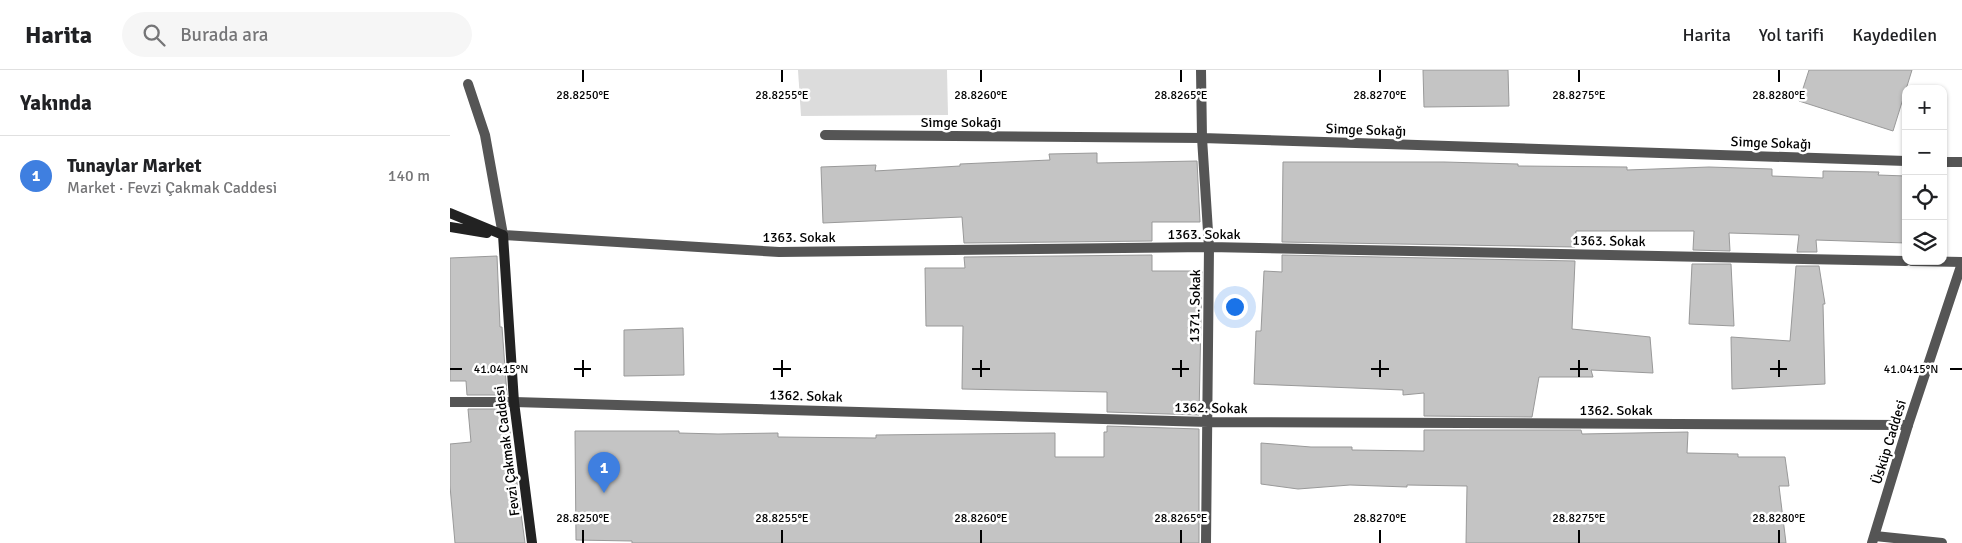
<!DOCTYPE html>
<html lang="tr">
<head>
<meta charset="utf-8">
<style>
  :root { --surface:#fff; --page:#f6f6f6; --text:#202124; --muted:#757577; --line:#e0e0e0; --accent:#b45309 }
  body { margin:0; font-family:Signika,sans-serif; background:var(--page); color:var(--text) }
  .controls { position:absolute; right:15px; top:15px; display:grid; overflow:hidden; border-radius:10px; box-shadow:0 1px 4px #0004 }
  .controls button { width:45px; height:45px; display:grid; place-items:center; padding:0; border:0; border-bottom:1px solid var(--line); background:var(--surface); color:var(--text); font:25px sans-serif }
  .you { position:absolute; left:784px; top:236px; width:18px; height:18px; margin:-12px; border:4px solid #fff; border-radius:50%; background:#1a73e8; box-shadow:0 0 0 8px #1a73e833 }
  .badge { display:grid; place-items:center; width:32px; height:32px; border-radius:50%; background:var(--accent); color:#fff; font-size:16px; font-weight:700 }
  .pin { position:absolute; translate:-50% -41px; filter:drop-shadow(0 1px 2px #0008) }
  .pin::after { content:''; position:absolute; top:26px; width:18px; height:15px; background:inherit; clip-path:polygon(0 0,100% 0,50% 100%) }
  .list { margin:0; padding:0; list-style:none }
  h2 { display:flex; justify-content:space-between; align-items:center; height:65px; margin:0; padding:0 20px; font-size:21px }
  h2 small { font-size:16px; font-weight:400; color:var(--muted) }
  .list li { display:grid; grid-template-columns:32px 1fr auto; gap:15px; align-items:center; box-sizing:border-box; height:80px; padding:0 20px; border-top:1px solid var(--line) }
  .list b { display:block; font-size:19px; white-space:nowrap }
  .list p { margin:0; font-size:16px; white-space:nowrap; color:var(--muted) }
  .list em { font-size:16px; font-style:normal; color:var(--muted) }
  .icon { flex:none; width:28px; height:28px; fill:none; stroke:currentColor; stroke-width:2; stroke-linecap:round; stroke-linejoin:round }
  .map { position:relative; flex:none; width:1512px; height:473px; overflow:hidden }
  header { display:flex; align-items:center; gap:30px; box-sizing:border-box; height:70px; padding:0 25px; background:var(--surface); border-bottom:1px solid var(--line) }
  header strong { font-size:24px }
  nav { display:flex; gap:28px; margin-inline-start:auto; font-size:18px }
  .search { width:350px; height:45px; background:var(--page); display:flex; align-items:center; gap:12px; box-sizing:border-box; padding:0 18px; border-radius:28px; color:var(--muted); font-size:19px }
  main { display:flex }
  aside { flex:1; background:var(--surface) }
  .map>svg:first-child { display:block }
  .green { fill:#dcdcdc }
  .building { fill:#c4c4c4; stroke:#999 }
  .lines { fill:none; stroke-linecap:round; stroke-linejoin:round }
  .service { stroke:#555; stroke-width:10 }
  .minor { stroke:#555; stroke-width:10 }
  .tertiary { stroke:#555; stroke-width:10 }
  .secondary { stroke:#222; stroke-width:10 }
  .ticks { fill:none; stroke:#000; stroke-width:2 }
  .labels { text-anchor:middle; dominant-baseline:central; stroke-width:5; stroke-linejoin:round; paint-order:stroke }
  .street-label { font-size:14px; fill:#000; stroke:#fff }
  .ticks-label { font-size:12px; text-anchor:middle; fill:#000; stroke:#fff; stroke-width:5; stroke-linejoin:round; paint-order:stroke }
</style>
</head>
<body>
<header>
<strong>Harita</strong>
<div class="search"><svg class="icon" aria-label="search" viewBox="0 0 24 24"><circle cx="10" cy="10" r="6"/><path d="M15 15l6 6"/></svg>Burada ara</div>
<nav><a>Harita</a><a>Yol tarifi</a><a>Kaydedilen</a></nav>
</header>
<main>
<aside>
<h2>Yakında<small></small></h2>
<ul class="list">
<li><span class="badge" style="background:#3f7fe0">1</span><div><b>Tunaylar Market</b><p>Market · Fevzi Çakmak Caddesi</p></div><em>140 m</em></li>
</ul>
</aside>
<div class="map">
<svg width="1512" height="473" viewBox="0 0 1512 473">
  <rect width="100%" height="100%" fill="#fff"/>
  <path class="green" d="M 348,0 L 497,0 L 498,45 L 351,46 Z"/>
  <path class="building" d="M 973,0 L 1058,0 L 1059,36 L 974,37 Z
    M 1359,0 L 1462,0 L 1443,61 L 1349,31 Z
    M 647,83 L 647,93 L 747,91 L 750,152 L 702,152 L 702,171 L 514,173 L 512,147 L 373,153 L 371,97 L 426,95 L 425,101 L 510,96 L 510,94 L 600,90 L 599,84 Z
    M 833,92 L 994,92 L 1068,94 L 1068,96 L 1177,97 L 1177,100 L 1259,97 L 1322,99 L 1322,106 L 1373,108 L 1373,101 L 1429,102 L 1428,105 L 1456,106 L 1456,173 L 1366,170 L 1367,182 L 1347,182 L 1349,165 L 1279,163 L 1280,181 L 1243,180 L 1244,161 L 1126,161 L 1125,177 L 832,172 Z
    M 702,185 L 702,201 L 752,201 L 749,345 L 657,342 L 657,322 L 512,319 L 513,256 L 476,256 L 475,198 L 515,198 L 514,187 Z
    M 832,185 L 1125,191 L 1122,259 L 1200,267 L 1203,303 L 1141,300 L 1143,307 L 1089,307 L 1082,347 L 974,346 L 974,323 L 953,325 L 953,320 L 804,314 L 806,261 L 811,261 L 814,201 L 832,202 Z
    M 47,186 L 50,257 L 52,257 L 57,325 L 17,325 L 16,311 L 0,311 L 0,188 Z
    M 1242,194 L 1281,194 L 1284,256 L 1239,254 Z
    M 1346,196 L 1369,196 L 1375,234 L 1373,234 L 1375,314 L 1282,319 L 1281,267 L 1340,271 Z
    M 233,258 L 234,305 L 174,306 L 174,260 Z
    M 18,339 L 57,339 L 75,473 L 5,473 L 0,416 L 0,374 L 21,372 Z
    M 657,356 L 749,359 L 749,473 L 182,473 L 182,471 L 126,470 L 125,361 L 229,361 L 229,363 L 268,364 L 328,363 L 328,367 L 426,368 L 426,365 L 605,363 L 605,387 L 654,387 L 654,362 L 657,362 Z
    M 974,360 L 1131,360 L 1132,364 L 1238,362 L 1237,383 L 1288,384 L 1288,387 L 1335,387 L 1339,416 L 1329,416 L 1336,473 L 1016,473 L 1017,416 L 957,415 L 957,417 L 900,415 L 848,419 L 811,414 L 811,373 L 861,377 L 902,377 L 902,380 L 974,381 Z"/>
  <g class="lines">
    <path class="service" d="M 18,14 L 35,65 L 53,165"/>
    <path class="minor" d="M 751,0 L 752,68 L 759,177 L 756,473
      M 375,65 L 752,68 L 1456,91
      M 1493,92 L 1512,92
      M 53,165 L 329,182 L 759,177 L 1456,191
      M 1462,191 L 1512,192
      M 0,332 L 64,332 L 758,352 L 1458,355
      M 1425,466 L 1492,473"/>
    <path class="tertiary" d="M 1422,473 L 1458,355 L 1512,193"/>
    <path class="secondary" d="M 0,143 L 53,165
      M 0,157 L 37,163
      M 53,165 L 64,332 L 82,473"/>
  </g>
  <path class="ticks" d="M 133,0 L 133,12M 332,0 L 332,12M 531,0 L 531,12M 731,0 L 731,12M 930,0 L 930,12M 1129,0 L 1129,12M 1329,0 L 1329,12M 133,290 L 133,307M 332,290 L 332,307M 531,290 L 531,307M 731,290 L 731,307M 930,290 L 930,307M 1129,290 L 1129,307M 1329,290 L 1329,307M 0,299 L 12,299M 124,299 L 141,299M 323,299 L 341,299M 522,299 L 540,299M 722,299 L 739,299M 921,299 L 939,299M 1120,299 L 1138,299M 1320,299 L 1337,299M 1500,299 L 1512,299M 133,460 L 133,473M 332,460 L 332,473M 531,460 L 531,473M 731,460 L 731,473M 930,460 L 930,473M 1129,460 L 1129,473M 1329,460 L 1329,473"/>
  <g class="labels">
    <g class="street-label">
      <text x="511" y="52">Simge Sokağı</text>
      <text transform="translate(916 60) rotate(2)">Simge Sokağı</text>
      <text transform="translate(1321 73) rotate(2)">Simge Sokağı</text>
      <text x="754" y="164">1363. Sokak</text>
      <text x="349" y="167">1363. Sokak</text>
      <text transform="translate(1159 171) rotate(1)">1363. Sokak</text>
      <text transform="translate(745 236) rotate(-89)">1371. Sokak</text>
      <text transform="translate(356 326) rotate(2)">1362. Sokak</text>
      <text transform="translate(761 338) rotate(1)">1362. Sokak</text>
      <text x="1166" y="340">1362. Sokak</text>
      <text transform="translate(1439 372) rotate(-73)">Üsküp Caddesi</text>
      <text transform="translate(57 381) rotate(-97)">Fevzi Çakmak Caddesi</text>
    </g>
  </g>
  <g class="ticks-label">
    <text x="133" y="29">28.8250°E</text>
    <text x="332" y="29">28.8255°E</text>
    <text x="531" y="29">28.8260°E</text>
    <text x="731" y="29">28.8265°E</text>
    <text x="930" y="29">28.8270°E</text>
    <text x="1129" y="29">28.8275°E</text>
    <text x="1329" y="29">28.8280°E</text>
    <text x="51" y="303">41.0415°N</text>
    <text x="1461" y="303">41.0415°N</text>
    <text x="133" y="452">28.8250°E</text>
    <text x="332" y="452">28.8255°E</text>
    <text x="531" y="452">28.8260°E</text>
    <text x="731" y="452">28.8265°E</text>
    <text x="930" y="452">28.8270°E</text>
    <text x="1129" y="452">28.8275°E</text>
    <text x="1329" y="452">28.8280°E</text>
  </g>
</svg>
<div class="controls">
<button>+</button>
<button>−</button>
<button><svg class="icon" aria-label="locate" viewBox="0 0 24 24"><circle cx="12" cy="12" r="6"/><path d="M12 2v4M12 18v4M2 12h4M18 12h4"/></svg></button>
<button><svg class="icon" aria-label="layers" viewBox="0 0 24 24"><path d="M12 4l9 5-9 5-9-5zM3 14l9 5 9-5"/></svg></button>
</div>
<div class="you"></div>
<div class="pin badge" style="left:154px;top:423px;background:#3f7fe0">1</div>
</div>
</main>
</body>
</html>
